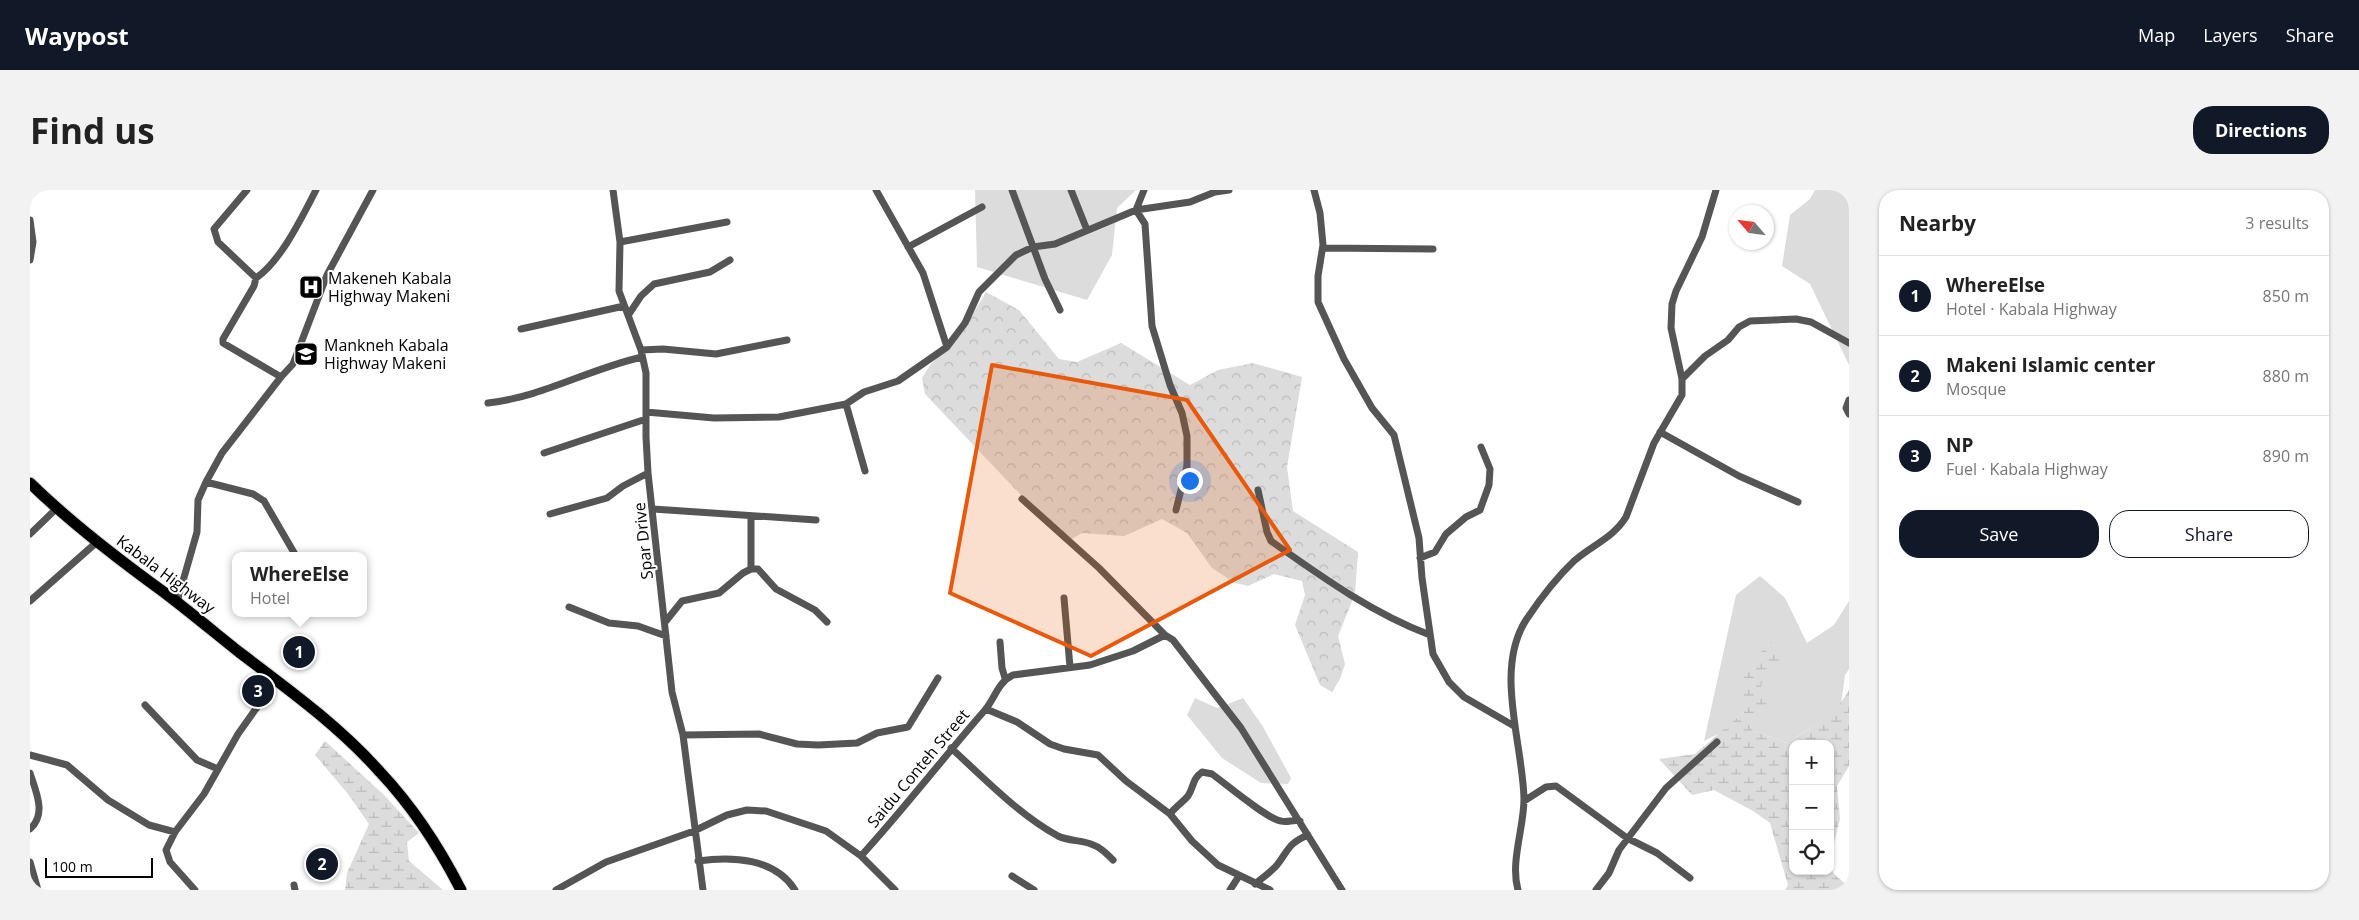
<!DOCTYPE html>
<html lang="en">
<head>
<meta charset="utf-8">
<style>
  :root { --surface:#fff; --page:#f2f2f2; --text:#222; --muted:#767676; --line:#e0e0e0; --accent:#111827 }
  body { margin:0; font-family:"Open Sans",sans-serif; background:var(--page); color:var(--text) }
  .controls { position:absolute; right:15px; bottom:15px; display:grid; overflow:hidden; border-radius:10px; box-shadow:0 1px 4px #0004 }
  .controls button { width:45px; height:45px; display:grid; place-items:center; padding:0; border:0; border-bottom:1px solid var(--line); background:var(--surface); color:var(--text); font:25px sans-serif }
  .compass { position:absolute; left:1699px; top:15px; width:45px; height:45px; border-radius:50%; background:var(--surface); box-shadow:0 1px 4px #0004; rotate:298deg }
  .scale { position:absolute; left:15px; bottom:12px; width:108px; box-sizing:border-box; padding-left:5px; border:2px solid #000; border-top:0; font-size:14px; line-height:18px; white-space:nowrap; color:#000; -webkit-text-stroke:4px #fff; paint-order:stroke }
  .you { position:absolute; left:1159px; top:290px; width:18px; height:18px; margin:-12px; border:4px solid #fff; border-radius:50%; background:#1a73e8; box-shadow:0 0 0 8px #1a73e833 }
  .badge { display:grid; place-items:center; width:32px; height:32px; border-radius:50%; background:var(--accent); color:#fff; font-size:16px; font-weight:700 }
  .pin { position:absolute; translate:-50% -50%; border:2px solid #fff; box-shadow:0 1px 5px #0006 }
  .popup { position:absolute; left:202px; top:362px; width:135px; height:65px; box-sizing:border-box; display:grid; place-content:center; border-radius:10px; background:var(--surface); filter:drop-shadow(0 1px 4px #0005); font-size:16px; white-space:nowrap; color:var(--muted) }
  .popup b { font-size:19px; color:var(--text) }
  .popup::after { content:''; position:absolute; left:50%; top:100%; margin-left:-10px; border:10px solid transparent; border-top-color:var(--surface) }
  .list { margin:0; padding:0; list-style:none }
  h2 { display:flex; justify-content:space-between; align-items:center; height:65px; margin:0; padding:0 20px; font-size:21px }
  h2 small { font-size:16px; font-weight:400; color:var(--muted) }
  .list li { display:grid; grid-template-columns:32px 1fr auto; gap:15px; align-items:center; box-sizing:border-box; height:80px; padding:0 20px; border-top:1px solid var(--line) }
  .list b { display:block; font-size:19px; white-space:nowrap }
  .list p { margin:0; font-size:16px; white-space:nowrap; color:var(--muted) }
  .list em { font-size:16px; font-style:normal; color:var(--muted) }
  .actions { display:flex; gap:10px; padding:15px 20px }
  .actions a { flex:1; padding:11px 0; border:1px solid var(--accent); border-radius:20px; text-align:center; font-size:18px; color:var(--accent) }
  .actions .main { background:var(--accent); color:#fff }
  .icon { flex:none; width:28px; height:28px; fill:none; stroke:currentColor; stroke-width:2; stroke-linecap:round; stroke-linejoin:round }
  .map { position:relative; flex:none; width:1819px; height:700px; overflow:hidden; border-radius:20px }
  header { display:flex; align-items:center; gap:30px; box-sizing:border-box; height:70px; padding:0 25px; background:var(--accent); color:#fff }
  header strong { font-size:24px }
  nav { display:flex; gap:28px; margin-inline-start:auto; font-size:18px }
  .intro { display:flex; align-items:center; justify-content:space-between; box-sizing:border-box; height:120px; padding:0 30px }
  h1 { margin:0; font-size:35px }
  .button { padding:12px 22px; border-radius:20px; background:var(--accent); color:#fff; font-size:18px; font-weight:700 }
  main { display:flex; gap:30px; padding:0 30px }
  aside { flex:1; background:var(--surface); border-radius:20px; box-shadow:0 1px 4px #0004 }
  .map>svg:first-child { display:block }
  .grass { fill:#dcdcdc }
  .forest { fill:url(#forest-crowns) }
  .wetland { fill:url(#wetland-marsh) }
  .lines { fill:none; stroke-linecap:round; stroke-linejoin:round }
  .primary-casing { stroke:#dbdbdb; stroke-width:13 }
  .street { stroke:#555; stroke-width:7 }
  .primary { stroke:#000; stroke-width:11 }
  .marked { fill:#e8590c; fill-opacity:0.2; stroke:#e8590c; stroke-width:4; stroke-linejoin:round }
  .labels { text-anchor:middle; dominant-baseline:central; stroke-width:4; stroke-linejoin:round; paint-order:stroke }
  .poi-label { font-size:16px; fill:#000; stroke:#fff; text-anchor:start }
  .street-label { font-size:16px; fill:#000; stroke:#fff }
</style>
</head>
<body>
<header>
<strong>Waypost</strong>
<nav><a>Map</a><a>Layers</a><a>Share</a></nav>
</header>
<div class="intro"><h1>Find us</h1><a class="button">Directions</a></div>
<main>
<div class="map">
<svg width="1819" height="700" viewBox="0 0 1819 700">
  <defs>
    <pattern id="forest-crowns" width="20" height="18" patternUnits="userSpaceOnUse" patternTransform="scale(1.25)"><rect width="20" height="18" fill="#dcdcdc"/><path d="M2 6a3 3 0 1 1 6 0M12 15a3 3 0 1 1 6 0" fill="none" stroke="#bbb"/></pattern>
    <pattern id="wetland-marsh" width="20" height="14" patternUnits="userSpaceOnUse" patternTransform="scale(1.25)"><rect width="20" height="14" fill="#dcdcdc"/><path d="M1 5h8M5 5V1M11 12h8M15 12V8" fill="none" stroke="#bbb"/></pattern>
  </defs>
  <rect width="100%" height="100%" fill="#fff"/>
  <path class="grass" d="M 945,0 L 1106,0 L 1087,18 L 1082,65 L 1057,110 L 947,77 Z
    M 1785,0 L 1819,0 L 1819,175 L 1780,94 L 1752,76 L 1760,25 L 1780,9 Z
    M 1730,386 L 1755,408 L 1777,453 L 1804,435 L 1819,411 L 1819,479 L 1815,485 L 1811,515 L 1787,534 L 1757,553 L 1723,541 L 1714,522 L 1694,541 L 1674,551 L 1706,405 Z
    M 1165,508 L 1187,518 L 1213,508 L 1232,535 L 1261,588 L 1258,594 L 1231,593 L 1192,568 L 1157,525 Z"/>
  <path class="forest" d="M 956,102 L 989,120 L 1029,169 L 1047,172 L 1091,153 L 1160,195 L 1188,180 L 1223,173 L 1272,187 L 1257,277 L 1263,321 L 1328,362 L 1325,404 L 1308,446 L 1315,474 L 1310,489 L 1302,502 L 1290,495 L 1265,435 L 1275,405 L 1272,391 L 1244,384 L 1218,396 L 1205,393 L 1182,378 L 1157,343 L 1132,329 L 1094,346 L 1052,343 L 1040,350 L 1027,343 L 895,204 L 892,188 L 900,175 L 932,142 Z"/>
  <path class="wetland" d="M 1741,452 L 1753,469 L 1733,481 L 1730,506 L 1739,512 L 1718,527 L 1723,541 L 1757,553 C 1781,538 1805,525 1819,500 L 1819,576 L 1807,596 L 1810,629 L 1800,668 L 1800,554 L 1763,554 L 1763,681 L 1800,681 L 1800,677 L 1804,684 L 1819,697 L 1819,700 L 1755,700 L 1758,695 L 1740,633 L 1723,621 L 1684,600 L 1662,605 L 1629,569 L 1665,564 L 1714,522 C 1710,479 1711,483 1741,452 Z
    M 295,551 L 354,605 L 389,643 L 377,652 L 379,671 L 413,700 L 315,700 L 317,683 L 339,634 L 318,604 L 285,565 Z"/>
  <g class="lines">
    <g class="primary-casing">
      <path id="primary" d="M 0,293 C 42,334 88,369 135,403 C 160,422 184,442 209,462 C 258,499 309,536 350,582 C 383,617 409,657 431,700"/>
    </g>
    <path class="street" d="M 217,0 L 184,39 L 188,52 L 226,88 L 224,96 L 193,149 L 193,153 L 251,187
      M 583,0 L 590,52 L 589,101 L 611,160 L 616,183 L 616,247 L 618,283 L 642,502 L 653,545 L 673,700
      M 846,0 L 893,83 L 917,157
      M 982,0 L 1015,89 L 1030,120
      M 1041,0 L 1057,40
      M 1114,0 L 1106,20 L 1115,34 L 1122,136 L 1140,195 L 1152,223 L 1157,246 L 1157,276 L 1146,320
      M 1284,0 L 1290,23 L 1293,55 L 1288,86 L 1288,112 L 1314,169 L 1342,218 L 1364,245 L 1389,348 L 1392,388 L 1403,464 L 1419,492 L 1434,507 L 1484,536
      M 0,30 L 3,52 L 0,70
      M 590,52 L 697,32
      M 878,57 L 952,17
      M 1293,58 L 1403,59
      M 226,88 C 251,71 272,27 286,0
      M 599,124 L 611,106 L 624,94 L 680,82 L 700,70
      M 491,139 L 594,116
      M 611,160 L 633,159 L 686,164 L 757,150
      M 1652,189 L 1675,166 L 1698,150 L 1709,137 L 1720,131 L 1766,129 L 1781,132 L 1819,153
      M 1819,210 L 1816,218 L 1819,224
      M 458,213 C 512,207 559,179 612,167
      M 816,214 L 835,281
      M 616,222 L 684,228 L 749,227 L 816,214 L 834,202 L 868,191 L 917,157 L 935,133 L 949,102 L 986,65 L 1003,57 L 1025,54 L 1106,20 L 1160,12 L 1185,2 L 1199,0
      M 1630,242 L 1709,286 L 1768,312
      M 514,263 L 616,229
      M 176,292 L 223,304 L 234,311 L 266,366
      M 1228,300 L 1237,342 L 1241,351 C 1292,387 1342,423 1400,445
      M 992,309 L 1069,378 L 1135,445
      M 623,319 L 786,330
      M 520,324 L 577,308 L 593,296 L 618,283
      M 0,344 L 26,319
      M 1390,368 L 1405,362 L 1416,344 L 1436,327 L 1450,320 L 1459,295 L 1460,279 L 1451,257
      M 721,379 L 721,326
      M 1034,408 L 1040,477
      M 0,411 L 67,352
      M 147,412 L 167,342 L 168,310 L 176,292 L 192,263 L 251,187 L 263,174 L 297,85 L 343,0
      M 539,417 L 579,433 L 608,436 L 636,446
      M 636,431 L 652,411 L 689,403 L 713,383 L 721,379 L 728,379 L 746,399 L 785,420 L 797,432
      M 970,452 L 972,478 L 975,488
      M 115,515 L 167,570 L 188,579
      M 956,519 L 987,532 L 1020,554 L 1034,559 L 1068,565 L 1096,591 L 1140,624 L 1162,651 L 1188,675 L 1240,700
      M 653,545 L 729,544 L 767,554 L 788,555 L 827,553 L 847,543 L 878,537 L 908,488
      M 921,558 C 954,588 988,624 1028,646 C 1038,651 1051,650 1061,654 C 1070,657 1076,663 1083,670
      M 0,565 L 37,575 L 78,610 L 119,635 L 145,642
      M 0,583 C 6,602 17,624 0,639
      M 1494,611 L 1516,597 L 1526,596 L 1597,648 L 1627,663 L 1660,688
      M 1140,624 C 1145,617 1153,612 1158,606 C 1164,597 1162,589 1172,582 L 1182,584 C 1196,594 1237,629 1251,631 C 1258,633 1263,629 1270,631
      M 831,666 C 874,619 913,568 955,520 C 965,508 968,492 983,485 L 1060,475 L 1103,461 L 1135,445 L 1143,450 L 1211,538 L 1312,700
      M 668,671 C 702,666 745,668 765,700
      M 0,672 L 8,700
      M 982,686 L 1004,700
      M 1225,694 C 1232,688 1241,682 1247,675 C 1259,659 1259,653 1278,645
      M 264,695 L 265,700
      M 165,700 L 140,672 L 136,660 L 145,642 L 174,604 L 208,544 L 247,489
      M 526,700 L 576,672 L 664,641 L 697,625 L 717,620 L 736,621 L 796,641 L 831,666 L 865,700
      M 1200,700 L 1209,686
      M 1488,700 C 1480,672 1494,638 1494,609 C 1493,554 1464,480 1496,430 C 1510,409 1526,388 1544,371 C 1562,355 1583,348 1596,327 L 1624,253 L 1652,205 L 1652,189 L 1641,138 L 1642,114 L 1646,101 L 1672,47 L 1686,0
      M 1566,700 L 1579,683 L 1589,660 L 1636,598 L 1687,552"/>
    <use href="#primary" class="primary"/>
  </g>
  <path class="marked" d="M 962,175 L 1157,210 L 1260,360 L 1061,466 L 920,403 Z"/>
  <defs>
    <g id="hospital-square" transform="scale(1.25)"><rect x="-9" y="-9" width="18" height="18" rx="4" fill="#000" stroke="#fff"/><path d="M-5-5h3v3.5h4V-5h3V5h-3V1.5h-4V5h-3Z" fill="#fff"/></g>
    <g id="school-square" transform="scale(1.25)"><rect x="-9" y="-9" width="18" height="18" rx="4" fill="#000" stroke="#fff"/><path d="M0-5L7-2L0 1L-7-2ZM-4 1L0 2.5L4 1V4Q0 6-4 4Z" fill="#fff"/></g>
  </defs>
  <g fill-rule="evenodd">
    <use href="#hospital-square" x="281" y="97"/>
    <use href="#school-square" x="276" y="164"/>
  </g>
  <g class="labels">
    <g class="poi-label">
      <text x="298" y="88">Makeneh Kabala<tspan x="298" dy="18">Highway Makeni</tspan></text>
      <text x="294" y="155">Mankneh Kabala<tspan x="294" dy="18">Highway Makeni</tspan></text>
    </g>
    <g class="street-label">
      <text transform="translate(613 351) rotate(-96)">Spar Drive</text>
      <text transform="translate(136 384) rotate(37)">Kabala Highway</text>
      <text transform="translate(888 578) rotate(-50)">Saidu Conteh Street</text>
    </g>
  </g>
</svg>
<div class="controls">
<button>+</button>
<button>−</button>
<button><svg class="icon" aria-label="locate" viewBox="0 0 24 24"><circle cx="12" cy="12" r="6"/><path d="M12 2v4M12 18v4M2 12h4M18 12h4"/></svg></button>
</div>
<svg class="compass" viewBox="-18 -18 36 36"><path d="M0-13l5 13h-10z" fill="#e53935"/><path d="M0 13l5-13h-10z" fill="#767676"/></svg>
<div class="scale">100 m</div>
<div class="you"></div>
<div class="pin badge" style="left:269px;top:462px">1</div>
<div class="popup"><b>WhereElse</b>Hotel</div>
<div class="pin badge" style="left:292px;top:674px">2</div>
<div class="pin badge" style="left:228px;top:501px">3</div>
</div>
<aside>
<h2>Nearby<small>3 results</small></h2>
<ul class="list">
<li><span class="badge">1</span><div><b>WhereElse</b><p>Hotel · Kabala Highway</p></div><em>850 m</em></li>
<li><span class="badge">2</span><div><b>Makeni Islamic center</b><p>Mosque</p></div><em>880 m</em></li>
<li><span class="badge">3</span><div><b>NP</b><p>Fuel · Kabala Highway</p></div><em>890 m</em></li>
</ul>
<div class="actions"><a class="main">Save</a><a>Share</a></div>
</aside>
</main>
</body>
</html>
